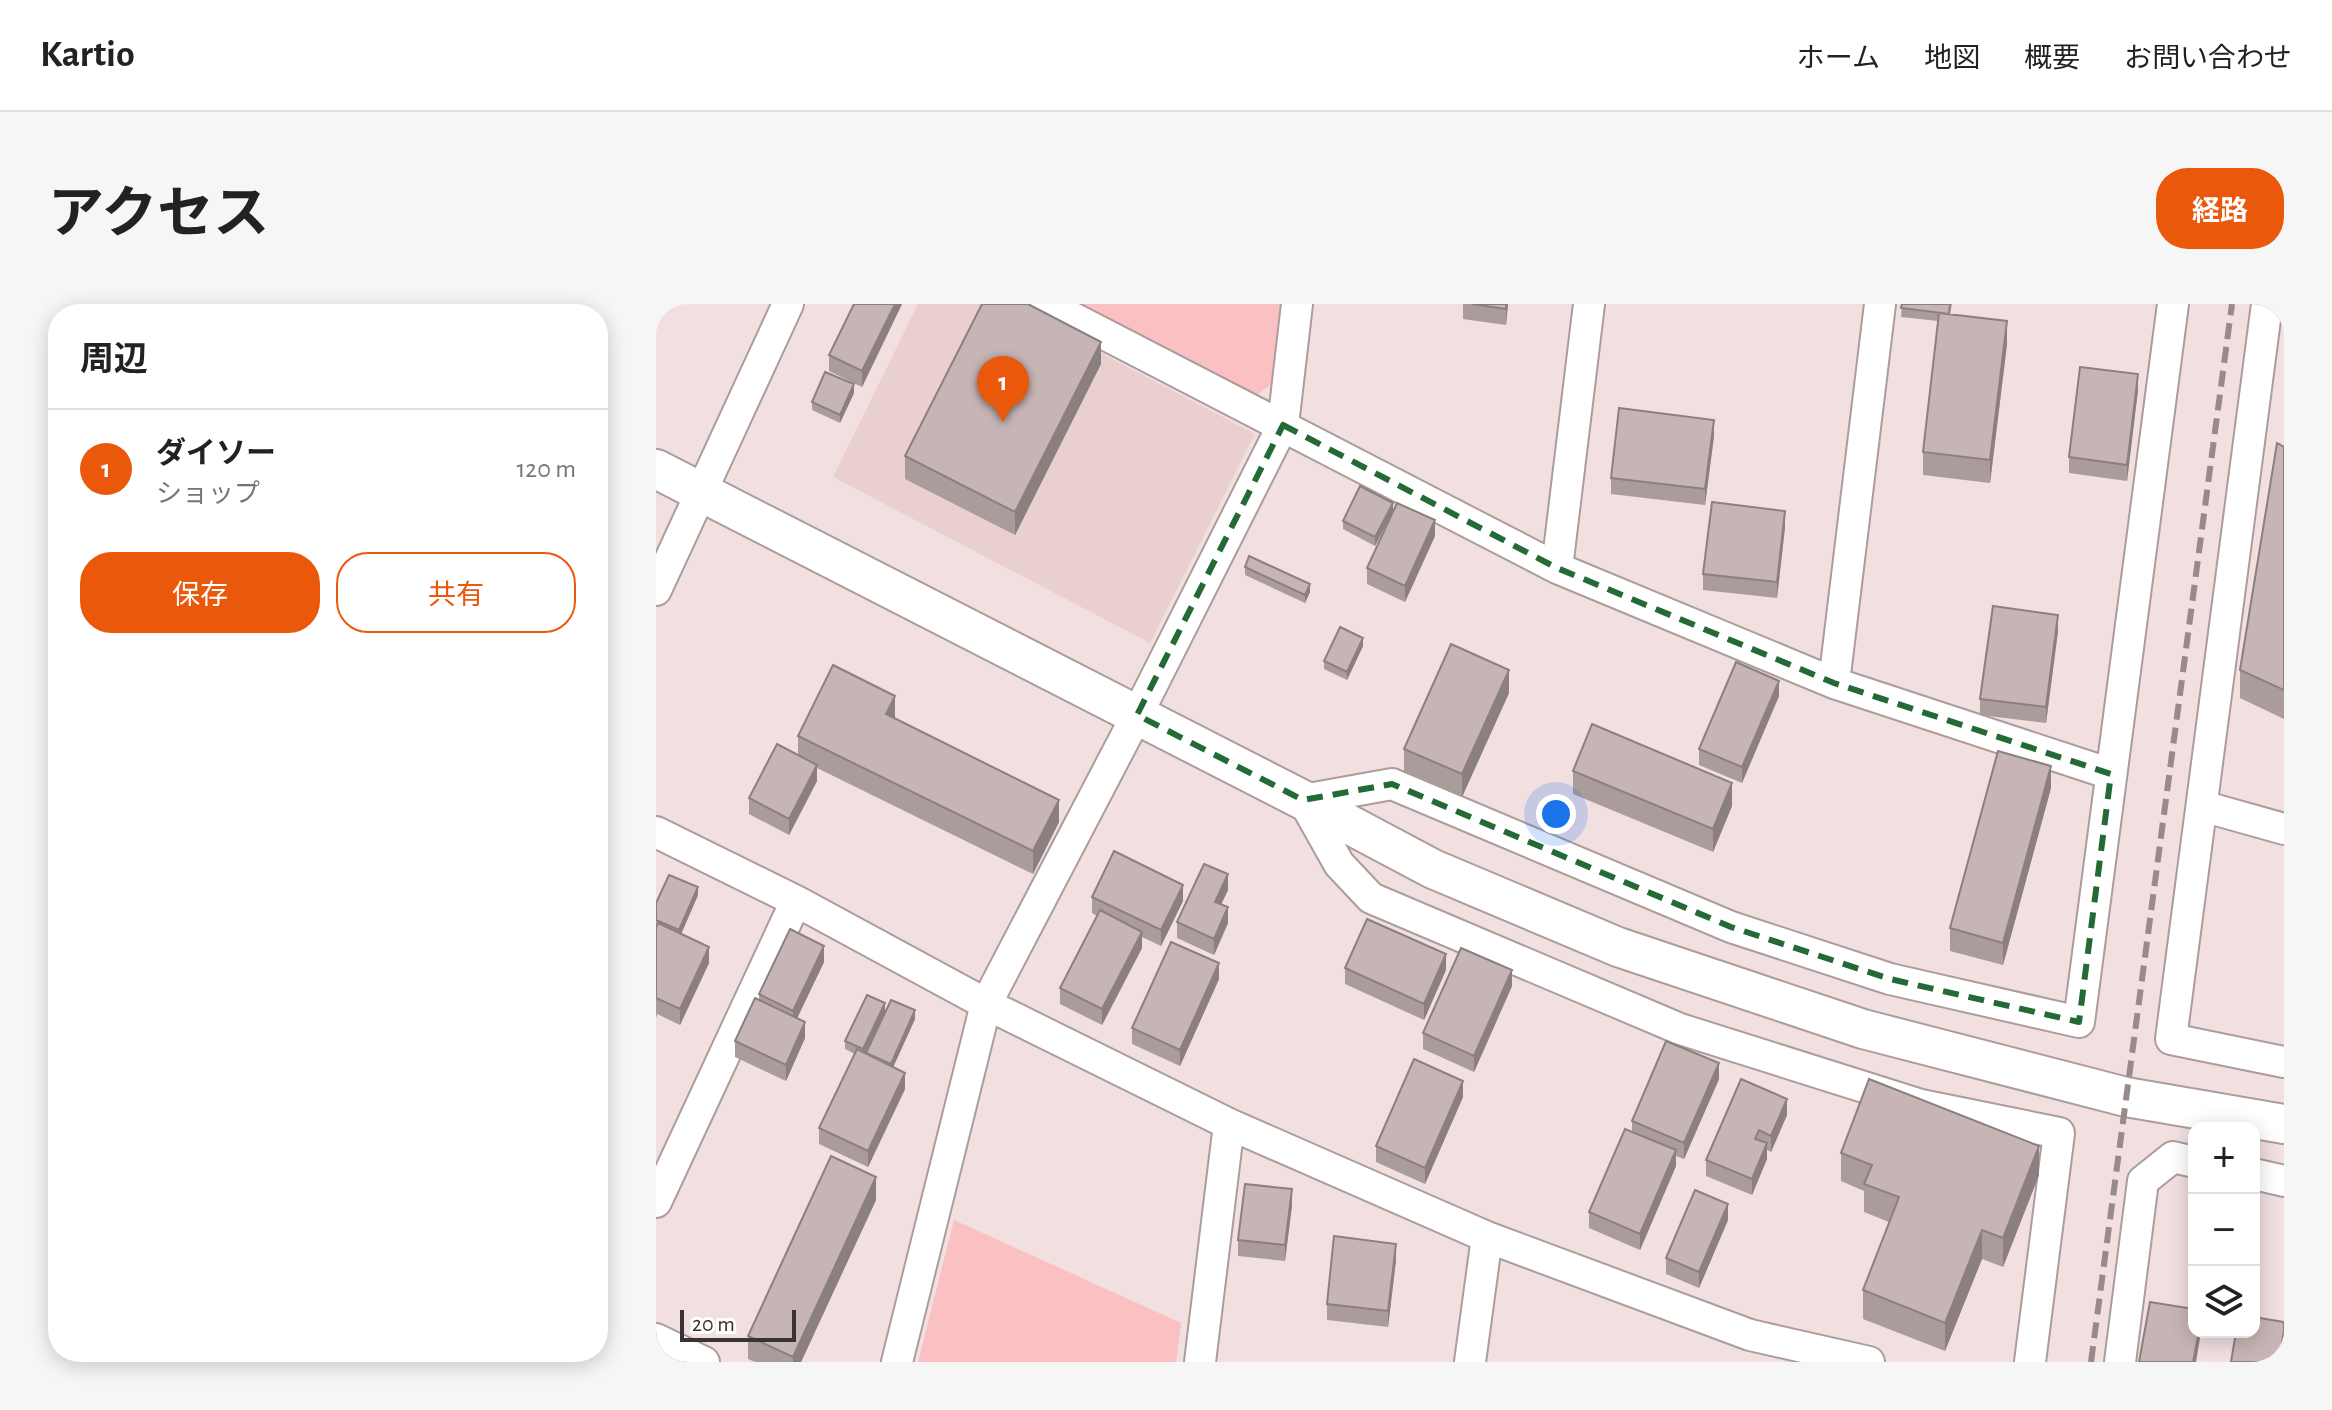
<!DOCTYPE html>
<html lang="ja">
<head>
<meta charset="utf-8">
<style>
  :root { --surface:#fff; --page:#f6f6f6; --text:#222; --muted:#767676; --line:#e0e0e0; --accent:#ea580c }
  body { margin:0; font-family:"Alegreya Sans","Noto Sans JP",sans-serif; background:var(--page); color:var(--text) }
  .controls { position:absolute; right:24px; bottom:24px; display:grid; overflow:hidden; border-radius:16px; box-shadow:0 4px 20px #0003 }
  .controls button { width:72px; height:72px; display:grid; place-items:center; padding:0; border:0; border-bottom:2px solid var(--line); background:var(--surface); color:var(--text); font:40px sans-serif }
  .scale { position:absolute; left:24px; bottom:20px; width:116px; box-sizing:border-box; padding-left:8px; border:4px solid #3a3333; border-top:0; font-size:22px; line-height:28px; white-space:nowrap; color:#3a3333; -webkit-text-stroke:6px #fff; paint-order:stroke }
  .you { position:absolute; left:900px; top:510px; width:28px; height:28px; margin:-20px; border:6px solid #fff; border-radius:50%; background:#1a73e8; box-shadow:0 0 0 12px #1a73e833 }
  .badge { display:grid; place-items:center; width:52px; height:52px; border-radius:50%; background:var(--accent); color:#fff; font-size:26px; font-weight:700 }
  .pin { position:absolute; translate:-50% -66px; filter:drop-shadow(0 2px 4px #0008) }
  .pin::after { content:''; position:absolute; top:42px; width:28px; height:24px; background:inherit; clip-path:polygon(0 0,100% 0,50% 100%) }
  .list { margin:0; padding:0; list-style:none }
  h2 { display:flex; justify-content:space-between; align-items:center; height:104px; margin:0; padding:0 32px; font-size:34px }
  h2 small { font-size:26px; font-weight:400; color:var(--muted) }
  .list li { display:grid; grid-template-columns:52px 1fr auto; gap:24px; align-items:center; box-sizing:border-box; height:120px; padding:0 32px; border-top:2px solid var(--line) }
  .list b { display:block; font-size:30px; white-space:nowrap }
  .list p { margin:0; font-size:26px; white-space:nowrap; color:var(--muted) }
  .list em { font-size:26px; font-style:normal; color:var(--muted) }
  .actions { display:flex; gap:16px; padding:24px 32px }
  .actions a { flex:1; padding:18px 0; border:2px solid var(--accent); border-radius:32px; text-align:center; font-size:28px; color:var(--accent) }
  .actions .main { background:var(--accent); color:#fff }
  .icon { flex:none; width:44px; height:44px; fill:none; stroke:currentColor; stroke-width:2; stroke-linecap:round; stroke-linejoin:round }
  .map { position:relative; flex:none; width:1628px; height:1058px; overflow:hidden; border-radius:32px }
  header { display:flex; align-items:center; gap:48px; box-sizing:border-box; height:112px; padding:0 40px; background:var(--surface); border-bottom:2px solid var(--line) }
  header strong { font-size:38px }
  nav { display:flex; gap:44px; margin-inline-start:auto; font-size:28px }
  .intro { display:flex; align-items:center; justify-content:space-between; box-sizing:border-box; height:192px; padding:0 48px }
  h1 { margin:0; font-size:56px }
  .button { padding:20px 36px; border-radius:32px; background:var(--accent); color:#fff; font-size:28px; font-weight:700 }
  main { display:flex; gap:48px; padding:0 48px }
  aside { flex:1; background:var(--surface); border-radius:32px; box-shadow:0 4px 20px #0003 }
  .map>svg:first-child { display:block }
  .built { fill:#eacfcf }
  .green { fill:#fac0c2 }
  .lines { fill:none; stroke-linecap:round; stroke-linejoin:round }
  .minor-casing { stroke:#ad9c9c; stroke-width:34 }
  .tertiary-casing { stroke:#ad9c9c; stroke-width:42 }
  .minor { stroke:#fff; stroke-width:30 }
  .tertiary { stroke:#fff; stroke-width:38 }
  .rail { stroke:#978a8b; stroke-width:6; stroke-dasharray:16 8; stroke-linecap:butt }
  .wall { fill:#ab9c9c }
  .shaded-wall { fill:#8b7f7f }
  .building { fill:#c7b5b5; stroke:#8b7f7f; stroke-width:2 }
  .marked { fill:none; stroke:#236a36; stroke-width:6; stroke-dasharray:16 10; stroke-linejoin:round }
</style>
</head>
<body>
<header>
<strong>Kartio</strong>
<nav><a>ホーム</a><a>地図</a><a>概要</a><a>お問い合わせ</a></nav>
</header>
<div class="intro"><h1>アクセス</h1><a class="button">経路</a></div>
<main>
<aside>
<h2>周辺<small></small></h2>
<ul class="list">
<li><span class="badge">1</span><div><b>ダイソー</b><p>ショップ</p></div><em>120 m</em></li>
</ul>
<div class="actions"><a class="main">保存</a><a>共有</a></div>
</aside>
<div class="map">
<svg width="1628" height="1058" viewBox="0 0 1628 1058">
  <rect width="100%" height="100%" fill="#f2dfe0"/>
  <path class="built" d="M 262,0 L 352,0 L 599,130 L 494,339 L 177,173 Z"/>
  <path class="green" d="M 418,0 L 626,0 L 616,80 L 597,93 Z
    M 298,916 L 525,1019 L 520,1058 L 262,1058 Z"/>
  <g class="lines">
    <g class="minor-casing">
      <path id="minor" d="M 390,0 L 901,264 L 1178,379 L 1455,470
        M 1611,0 L 1515,735 L 1628,758
        M 901,264 L 933,0
        M 0,286 L 132,0
        M 1178,379 L 1224,0
        M 1546,502 L 1628,525
        M 0,528 L 140,597 L 330,700 L 573,820 L 831,933 L 1094,1031 L 1213,1058
        M 1598,870 L 1628,877
        M 0,898 L 140,597
        M 0,1035 L 48,1058
        M 241,1058 L 330,700 L 481,411 L 627,121 L 641,0
        M 544,1058 L 573,820
        M 814,1058 L 831,933
        M 1374,1058 L 1403,829 L 1265,801 L 1024,725 L 715,594 L 683,560 L 647,496 L 736,480 L 1075,623 L 1234,675 L 1423,718 L 1517,0
        M 1464,1058 L 1487,877 L 1517,853 L 1538,858"/>
    </g>
    <g class="tertiary-casing">
      <path id="tertiary" d="M 0,165 L 647,496 L 777,565 L 962,643 L 1207,725 L 1470,793 L 1628,820"/>
    </g>
    <use href="#minor" class="minor"/>
    <use href="#tertiary" class="tertiary"/>
    <path class="rail" d="M 1435,1058 L 1576,0"/>
  </g>
  <path class="wall" d="M 246,0 L 206,83 L 173,67 L 173,51 Z
    M 807,0 L 852,0 L 850,21 L 807,15 Z
    M 1246,0 L 1296,0 L 1294,10 L 1351,40 L 1334,179 L 1267,171 L 1267,148 L 1282,17 L 1245,13 Z
    M 445,60 L 359,231 L 249,175 L 249,152 Z
    M 1482,86 L 1471,177 L 1413,169 L 1413,153 Z
    M 198,89 L 184,119 L 156,106 L 156,98 Z
    M 1058,132 L 1049,201 L 955,190 L 955,174 Z
    M 1628,143 L 1628,415 L 1584,394 L 1584,366 Z
    M 737,207 L 779,232 L 749,298 L 711,280 L 711,264 L 736,209 L 719,242 L 687,225 L 687,217 Z
    M 1129,223 L 1121,294 L 1047,286 L 1047,270 Z
    M 589,263 L 654,288 L 649,299 L 589,271 Z
    M 1402,327 L 1390,419 L 1324,411 L 1324,395 Z
    M 707,342 L 691,376 L 668,365 L 668,357 Z
    M 853,389 L 806,493 L 748,468 L 748,445 Z
    M 1123,392 L 1086,479 L 1043,461 L 1043,445 Z
    M 239,415 L 403,518 L 377,570 L 161,464 L 161,477 L 133,531 L 93,510 L 93,494 L 142,451 L 142,432 Z
    M 917,467 L 1076,502 L 1057,548 L 917,490 Z
    M 1395,484 L 1347,661 L 1294,647 L 1294,624 Z
    M 572,586 L 565,600 L 572,619 L 558,651 L 521,634 L 521,618 Z
    M 42,591 L 25,630 L 53,659 L 24,721 L 1,710 L 0,715 L 0,599 Z
    M 436,593 L 527,597 L 505,642 L 486,633 L 486,644 L 446,721 L 404,700 L 404,684 L 441,612 L 436,609 Z
    M 168,658 L 141,714 L 149,734 L 130,777 L 79,753 L 79,737 L 103,696 L 103,690 Z
    M 689,664 L 790,666 L 768,716 L 689,680 Z
    M 563,675 L 524,762 L 476,740 L 476,724 Z
    M 856,682 L 818,768 L 767,745 L 767,729 Z
    M 229,708 L 209,749 L 210,750 L 259,715 L 237,763 L 249,785 L 212,863 L 163,840 L 163,824 L 199,750 L 189,745 L 189,737 Z
    M 1063,775 L 1028,855 L 1020,852 L 1020,862 L 984,946 L 933,924 L 933,908 L 976,828 L 976,817 Z
    M 807,793 L 769,880 L 720,858 L 720,842 Z
    M 1131,811 L 1115,848 L 1111,846 L 1111,855 L 1096,891 L 1050,872 L 1050,856 Z
    M 1185,849 L 1383,871 L 1347,963 L 1326,955 L 1289,1047 L 1207,1015 L 1207,986 L 1233,918 L 1208,908 L 1208,887 L 1185,877 Z
    M 220,896 L 145,1058 L 99,1058 L 92,1055 L 92,1032 Z
    M 636,901 L 629,957 L 582,952 L 582,936 Z
    M 1072,916 L 1043,984 L 1010,970 L 1010,954 Z
    M 740,956 L 732,1023 L 671,1016 L 671,1000 Z"/>
  <path class="shaded-wall" d="M 239,0 L 246,0 L 206,83 L 206,67 Z
    M 850,0 L 852,0 L 850,21 Z
    M 1351,17 L 1351,40 L 1334,179 L 1334,156 Z
    M 445,38 L 445,60 L 359,231 L 359,208 Z
    M 1482,70 L 1482,86 L 1471,177 L 1471,161 Z
    M 198,80 L 198,89 L 184,119 L 184,111 Z
    M 1058,116 L 1058,132 L 1049,201 L 1049,185 Z
    M 737,199 L 737,207 L 719,242 L 719,233 Z
    M 1129,207 L 1129,223 L 1121,294 L 1121,278 Z
    M 779,216 L 779,232 L 749,298 L 749,282 Z
    M 654,280 L 654,288 L 649,299 L 649,291 Z
    M 1402,311 L 1402,327 L 1390,419 L 1390,403 Z
    M 707,334 L 707,342 L 691,376 L 691,368 Z
    M 853,366 L 853,389 L 806,493 L 806,470 Z
    M 1123,377 L 1123,392 L 1086,479 L 1086,463 Z
    M 239,392 L 239,415 L 230,410 Z
    M 161,461 L 161,477 L 133,531 L 133,515 Z
    M 1395,462 L 1395,484 L 1347,661 L 1347,639 Z
    M 1076,479 L 1076,502 L 1057,548 L 1057,525 Z
    M 403,496 L 403,518 L 377,570 L 377,547 Z
    M 572,570 L 572,586 L 559,614 L 559,598 Z
    M 527,581 L 527,597 L 505,642 L 505,626 Z
    M 42,583 L 42,591 L 23,635 L 23,626 Z
    M 572,603 L 572,619 L 558,651 L 558,635 Z
    M 486,628 L 486,644 L 446,721 L 446,705 Z
    M 168,642 L 168,658 L 137,723 L 137,707 Z
    M 53,643 L 53,659 L 24,721 L 24,705 Z
    M 790,650 L 790,666 L 768,716 L 768,700 Z
    M 563,659 L 563,675 L 524,762 L 524,746 Z
    M 856,666 L 856,682 L 818,768 L 818,752 Z
    M 229,699 L 229,708 L 207,754 L 207,745 Z
    M 259,706 L 259,715 L 235,768 L 235,760 Z
    M 149,718 L 149,734 L 130,777 L 130,761 Z
    M 1063,759 L 1063,775 L 1028,855 L 1028,839 Z
    M 249,769 L 249,785 L 212,863 L 212,847 Z
    M 807,777 L 807,793 L 769,880 L 769,864 Z
    M 1131,795 L 1131,811 L 1115,848 L 1115,832 Z
    M 1111,839 L 1111,855 L 1096,891 L 1096,875 Z
    M 1383,842 L 1383,871 L 1347,963 L 1347,934 Z
    M 1020,846 L 1020,862 L 984,946 L 984,930 Z
    M 220,873 L 220,896 L 145,1058 L 137,1058 L 137,1053 Z
    M 636,885 L 636,901 L 629,957 L 629,941 Z
    M 1072,900 L 1072,916 L 1043,984 L 1043,968 Z
    M 1326,926 L 1326,955 L 1289,1047 L 1289,1019 Z
    M 740,940 L 740,956 L 732,1023 L 732,1007 Z
    M 1628,1026 L 1628,1042 L 1625,1058 L 1623,1058 Z
    M 1543,1028 L 1545,1028 L 1540,1058 L 1537,1058 Z"/>
  <path class="building" d="M 198,0 L 239,0 L 206,67 L 173,51 Z
    M 326,0 L 372,0 L 445,38 L 359,208 L 249,152 Z
    M 816,0 L 850,0 L 850,5 Z
    M 1246,0 L 1294,0 L 1293,10 L 1245,4 Z
    M 1283,9 L 1351,17 L 1334,156 L 1267,148 Z
    M 1424,63 L 1482,70 L 1471,161 L 1413,153 Z
    M 169,68 L 198,80 L 184,111 L 156,98 Z
    M 963,104 L 1058,116 L 1049,185 L 955,174 Z
    M 1621,139 L 1628,143 L 1628,386 L 1584,366 Z
    M 704,182 L 737,199 L 719,233 L 687,217 Z
    M 1056,198 L 1129,207 L 1121,278 L 1047,270 Z
    M 741,199 L 779,216 L 749,282 L 711,264 Z
    M 593,252 L 654,280 L 649,291 L 589,263 Z
    M 1337,302 L 1402,311 L 1390,403 L 1324,395 Z
    M 684,323 L 707,334 L 691,368 L 668,357 Z
    M 795,340 L 853,366 L 806,470 L 748,445 Z
    M 1080,358 L 1123,377 L 1086,463 L 1043,445 Z
    M 177,361 L 239,392 L 230,410 L 403,496 L 377,547 L 142,432 Z
    M 936,420 L 1076,479 L 1057,525 L 917,467 Z
    M 121,440 L 161,461 L 133,515 L 93,494 Z
    M 1342,447 L 1395,462 L 1347,639 L 1294,624 Z
    M 458,547 L 527,581 L 505,626 L 436,593 Z
    M 548,560 L 572,570 L 559,598 L 572,603 L 558,635 L 521,618 Z
    M 13,571 L 42,583 L 23,626 L 0,616 L 0,599 Z
    M 444,606 L 486,628 L 446,705 L 404,684 Z
    M 711,615 L 790,650 L 768,700 L 689,664 Z
    M 2,619 L 53,643 L 24,705 L 0,694 L 0,624 Z
    M 134,625 L 168,642 L 137,707 L 103,690 Z
    M 515,638 L 563,659 L 524,746 L 476,724 Z
    M 805,644 L 856,666 L 818,752 L 767,729 Z
    M 211,691 L 229,699 L 207,745 L 189,737 Z
    M 99,694 L 149,718 L 130,761 L 79,737 Z
    M 235,696 L 259,706 L 235,760 L 210,749 Z
    M 1010,737 L 1063,759 L 1028,839 L 976,817 Z
    M 201,745 L 249,769 L 212,847 L 163,824 Z
    M 758,755 L 807,777 L 769,864 L 720,842 Z
    M 1085,775 L 1131,795 L 1115,832 L 1103,826 L 1099,835 L 1111,839 L 1096,875 L 1050,856 Z
    M 1213,775 L 1383,842 L 1347,934 L 1326,926 L 1289,1019 L 1207,986 L 1243,893 L 1208,880 L 1216,861 L 1185,849 Z
    M 969,825 L 1020,846 L 984,930 L 933,908 Z
    M 175,852 L 220,873 L 137,1053 L 92,1032 Z
    M 589,880 L 636,885 L 629,941 L 582,936 Z
    M 1039,886 L 1072,900 L 1043,968 L 1010,954 Z
    M 678,932 L 740,940 L 732,1007 L 671,1000 Z
    M 1494,998 L 1538,1005 L 1538,1028 L 1543,1028 L 1537,1058 L 1483,1058 Z
    M 1598,1013 L 1628,1018 L 1628,1026 L 1623,1058 L 1575,1058 L 1580,1028 L 1598,1028 Z
    M 0,1052 L 13,1058 L 0,1058 Z"/>
  <path class="marked" d="M 627,121 L 901,264 L 1178,379 L 1455,470 L 1423,718 L 1234,675 L 1075,623 L 736,480 L 647,496 L 481,411 Z"/>
</svg>
<div class="controls">
<button>+</button>
<button>−</button>
<button><svg class="icon" aria-label="layers" viewBox="0 0 24 24"><path d="M12 4l9 5-9 5-9-5zM3 14l9 5 9-5"/></svg></button>
</div>
<div class="scale">20 m</div>
<div class="you"></div>
<div class="pin badge" style="left:347px;top:118px">1</div>
</div>
</main>
</body>
</html>
